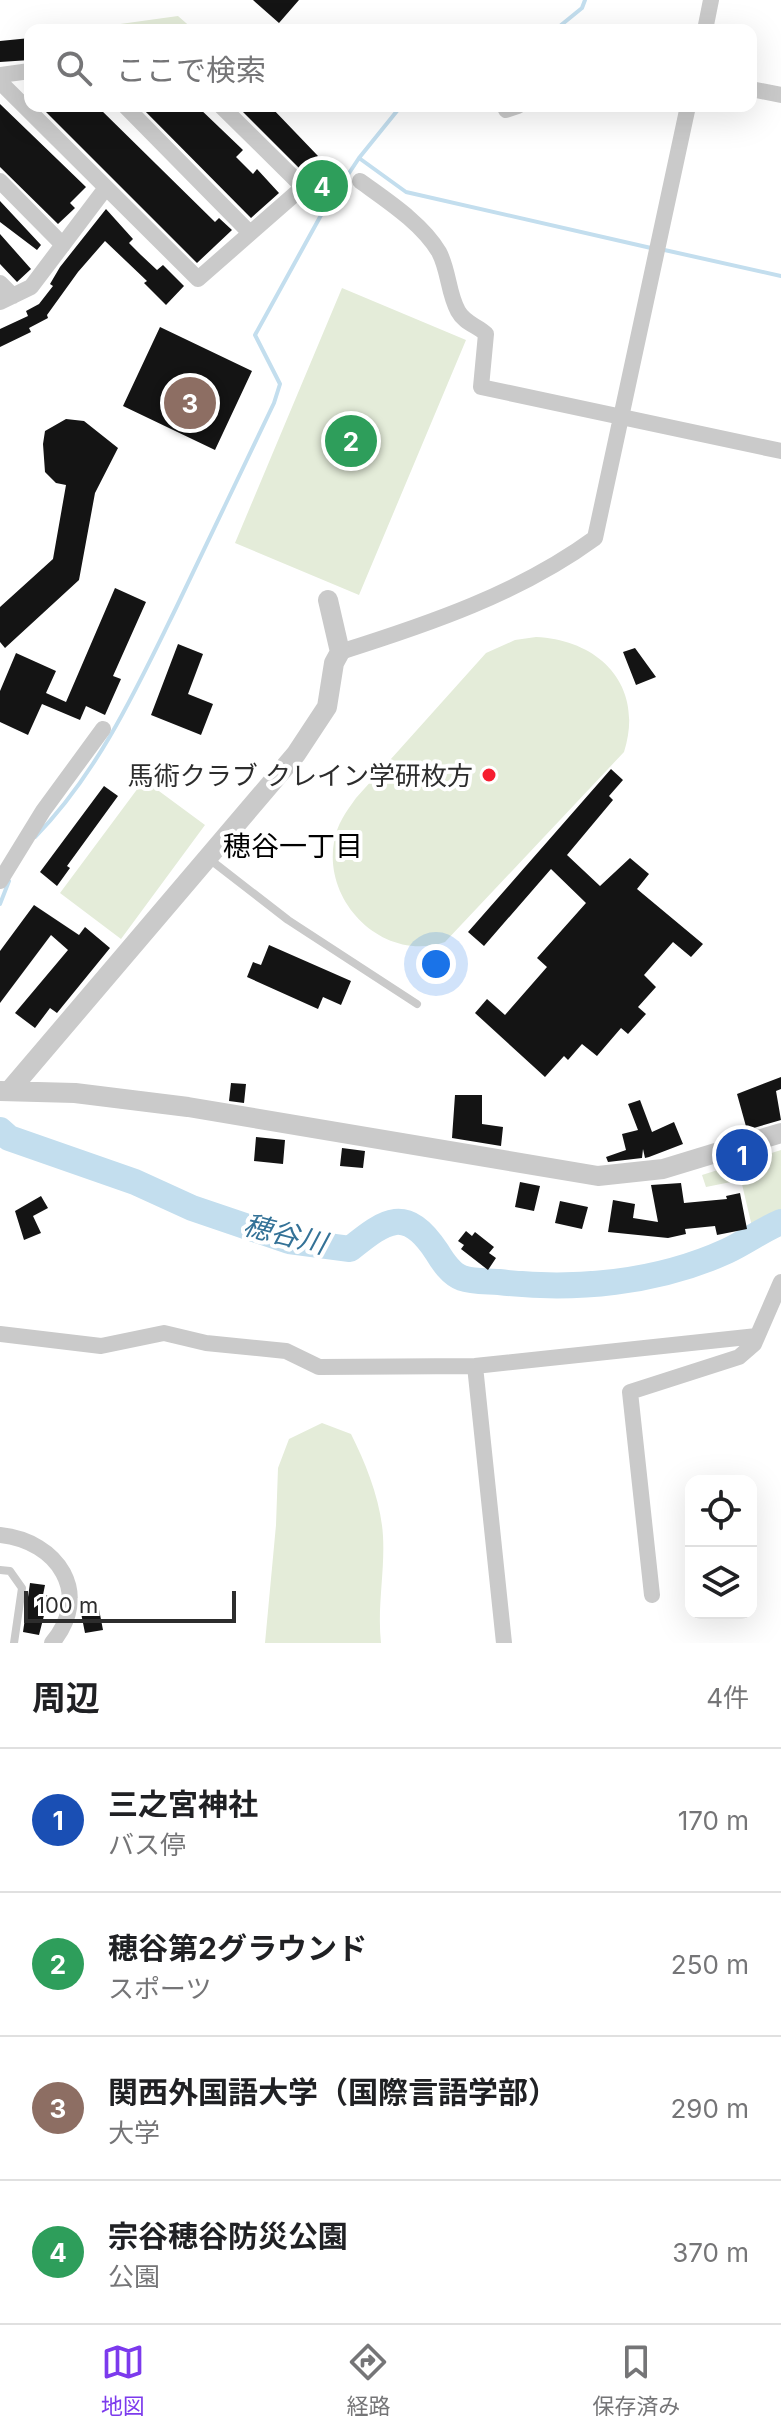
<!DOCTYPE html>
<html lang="ja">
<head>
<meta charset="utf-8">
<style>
  :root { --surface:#fff; --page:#f6f6f6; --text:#202124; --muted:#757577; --line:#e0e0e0; --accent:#7c3aed }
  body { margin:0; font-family:Inter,"Noto Sans JP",sans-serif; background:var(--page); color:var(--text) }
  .controls { position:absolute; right:24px; bottom:24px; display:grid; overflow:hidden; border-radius:16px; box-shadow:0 8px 32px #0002 }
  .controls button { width:72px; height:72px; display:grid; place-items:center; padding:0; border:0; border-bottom:2px solid var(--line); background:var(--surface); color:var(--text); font:40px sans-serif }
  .scale { position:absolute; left:24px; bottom:20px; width:212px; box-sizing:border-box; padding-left:8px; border:4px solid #2d2d2d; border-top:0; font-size:22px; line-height:28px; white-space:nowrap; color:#2d2d2d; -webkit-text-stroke:6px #fff; paint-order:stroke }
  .you { position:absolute; left:436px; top:964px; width:28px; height:28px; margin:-20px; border:6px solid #fff; border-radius:50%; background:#1a73e8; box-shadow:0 0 0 12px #1a73e833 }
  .badge { display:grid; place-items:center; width:52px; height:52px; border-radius:50%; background:var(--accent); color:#fff; font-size:26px; font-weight:700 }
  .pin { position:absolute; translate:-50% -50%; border:4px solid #fff; box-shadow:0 2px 8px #0006 }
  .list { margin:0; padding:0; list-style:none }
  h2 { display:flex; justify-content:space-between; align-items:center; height:104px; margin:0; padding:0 32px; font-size:34px }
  h2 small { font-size:26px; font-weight:400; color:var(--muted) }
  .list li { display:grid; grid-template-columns:52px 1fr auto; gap:24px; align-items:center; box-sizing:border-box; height:144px; padding:0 32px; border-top:2px solid var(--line) }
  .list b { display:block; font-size:30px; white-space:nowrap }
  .list p { margin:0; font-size:26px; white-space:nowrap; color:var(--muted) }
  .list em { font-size:26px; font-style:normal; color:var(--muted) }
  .icon { flex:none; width:44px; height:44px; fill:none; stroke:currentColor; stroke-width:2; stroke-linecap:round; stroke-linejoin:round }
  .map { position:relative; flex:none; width:781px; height:1643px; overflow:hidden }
  .search { position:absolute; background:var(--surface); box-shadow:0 8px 32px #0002; left:24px; right:24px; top:24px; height:88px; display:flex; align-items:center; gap:20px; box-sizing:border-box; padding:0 28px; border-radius:16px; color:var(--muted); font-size:30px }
  .sheet { height:680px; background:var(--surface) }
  nav { display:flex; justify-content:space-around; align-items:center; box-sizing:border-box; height:112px; border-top:2px solid var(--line); background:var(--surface); font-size:22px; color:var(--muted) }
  nav a { display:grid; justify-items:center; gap:4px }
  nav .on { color:var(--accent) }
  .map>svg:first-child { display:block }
  .green { fill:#e4ecd9 }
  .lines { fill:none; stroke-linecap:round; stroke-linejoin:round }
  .stream { stroke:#c3deee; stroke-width:4 }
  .river { stroke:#c3deee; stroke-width:26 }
  .building { fill:#141414 }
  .service { stroke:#cacaca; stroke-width:8 }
  .minor { stroke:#cacaca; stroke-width:16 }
  .tertiary { stroke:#cacaca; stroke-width:20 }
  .poi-dot { fill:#f61e31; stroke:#fff; stroke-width:3 }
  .labels { text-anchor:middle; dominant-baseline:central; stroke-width:8; stroke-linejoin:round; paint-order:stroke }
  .poi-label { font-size:26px; fill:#2d2d2d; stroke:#fff; text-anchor:end }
  .neighbourhood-label { font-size:28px; fill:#000; stroke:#fff }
  .water-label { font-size:28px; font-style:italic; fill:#347297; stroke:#fff }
</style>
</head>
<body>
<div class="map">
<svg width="781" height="1643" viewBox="0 0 781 1643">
  <rect width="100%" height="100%" fill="#fff"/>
  <path class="green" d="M 178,16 L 194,30 L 114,30 L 113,25 Z
    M 328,164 L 343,176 L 317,209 L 302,197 Z
    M 342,288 L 466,340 L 359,595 L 235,543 Z
    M 536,637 C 600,640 645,686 624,752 L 445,942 C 385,963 323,904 334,842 C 337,824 346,812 356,798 L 486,653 L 515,640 Z
    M 144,780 L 205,825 L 121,939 L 60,893 Z
    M 781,1150 L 781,1226 L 753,1231 L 741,1180 L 706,1187 L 702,1175 Z
    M 322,1423 L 351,1434 C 366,1464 381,1501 383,1536 C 385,1572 377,1607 381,1643 L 265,1643 L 276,1525 L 278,1468 L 289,1439 Z"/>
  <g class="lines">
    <path class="stream" d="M 555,30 L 582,8 L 585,0
      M 359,158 L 406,192 L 651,248
      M 660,249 L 781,276
      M 35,837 C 98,773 137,688 176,608 C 209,540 241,471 274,403 L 280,384 L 255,335 L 320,217 L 359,158 L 401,106
      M 0,904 L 9,881"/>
    <path class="river" d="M 0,1130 L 9,1138 L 135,1182 L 192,1208 L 289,1241 L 350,1249 C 386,1220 406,1205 437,1252 C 443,1262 451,1274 462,1278 C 473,1282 488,1281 499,1282 C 574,1291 657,1283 727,1251 C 746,1242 762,1230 781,1222"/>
  </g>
  <path class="building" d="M 253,0 L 299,0 L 279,23 Z
    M 30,38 L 30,60 L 0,62 L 0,41 Z
    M 0,104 L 86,187 L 70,203 L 75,208 L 58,224 L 0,167 Z
    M 40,106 L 97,106 L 215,222 L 219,218 L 232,230 L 197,263 Z
    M 140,106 L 197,106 L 243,150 L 236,157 L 253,174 L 257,169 L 279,193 L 251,218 Z
    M 237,106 L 262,106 L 267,111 L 271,107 L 318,156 L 311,162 L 318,169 L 309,178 Z
    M 0,201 L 41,245 L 37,250 L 0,222 Z
    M 106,209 L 133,239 L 129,243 L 141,255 L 157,270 L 163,265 L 184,286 L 166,305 L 144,283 L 147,281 L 105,241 L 78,272 L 47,315 L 48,318 L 29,328 L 31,332 L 0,347 L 0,329 L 28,316 L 26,311 L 39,304 L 53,286 L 50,284 L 60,267 Z
    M 0,234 L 31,269 L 17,282 L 0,264 Z
    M 160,327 L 252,371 L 215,450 L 123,406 Z
    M 66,419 L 84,421 L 118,448 L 95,493 L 79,580 L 5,648 L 0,642 L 0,607 L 53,559 L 66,485 L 56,483 L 45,472 L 43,444 L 45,431 Z
    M 115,588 L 146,602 L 113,676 L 121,679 L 105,715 L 86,706 L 80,720 L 42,704 L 28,735 L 0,722 L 0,691 L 16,653 L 56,671 L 46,693 L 66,702 Z
    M 178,644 L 203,654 L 188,694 L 213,704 L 201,735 L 151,715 Z
    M 635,648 L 656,677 L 636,685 L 623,652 Z
    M 611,769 L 623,780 L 609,796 L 613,800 L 567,855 L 600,886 L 630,858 L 649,874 L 637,889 L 703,944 L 691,957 L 673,942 L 644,975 L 656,987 L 638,1007 L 646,1014 L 628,1034 L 621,1028 L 597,1056 L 582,1044 L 568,1060 L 564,1056 L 545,1077 L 475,1013 L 487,999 L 505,1015 L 547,967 L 537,958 L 586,903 L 551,869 L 484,946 L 468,932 Z
    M 104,786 L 118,796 L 67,866 L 70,868 L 57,886 L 40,872 Z
    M 34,905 L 79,935 L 85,927 L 110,948 L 57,1013 L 50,1008 L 35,1028 L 15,1013 L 68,950 L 51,935 L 0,1003 L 0,951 Z
    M 269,945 L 351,981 L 341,1005 L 323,997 L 318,1009 L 247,977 L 253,962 L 261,965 Z
    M 781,1077 L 781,1089 L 776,1091 L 781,1120 L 747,1130 L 737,1094 Z
    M 231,1083 L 246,1084 L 244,1103 L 229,1101 Z
    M 455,1095 L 482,1095 L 482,1124 L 503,1127 L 501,1146 L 452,1138 Z
    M 640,1100 L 652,1132 L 674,1122 L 683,1144 L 649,1157 L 645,1158 L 643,1149 L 642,1158 L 608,1162 L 606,1157 L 626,1150 L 622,1134 L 638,1130 L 628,1104 Z
    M 256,1137 L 285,1140 L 283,1164 L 254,1161 Z
    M 342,1148 L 365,1151 L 363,1168 L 340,1166 Z
    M 520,1182 L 540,1186 L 534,1211 L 515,1207 Z
    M 681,1183 L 684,1203 L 727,1199 L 726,1196 L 740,1193 L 747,1229 L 717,1235 L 715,1226 L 685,1229 L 686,1234 L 668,1238 L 608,1232 L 613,1200 L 635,1204 L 633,1218 L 658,1222 L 651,1185 Z
    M 41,1196 L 48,1208 L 33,1216 L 41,1233 L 24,1240 L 15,1211 Z
    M 560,1201 L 588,1207 L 582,1229 L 555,1223 Z
    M 466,1231 L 472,1236 L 475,1232 L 494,1247 L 489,1253 L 496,1258 L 488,1270 L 461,1249 L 464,1245 L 458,1241 Z
    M 30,1583 L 45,1585 L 43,1595 L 49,1596 L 39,1635 L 23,1632 Z
    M 98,1604 L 103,1630 L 85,1633 L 80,1608 Z"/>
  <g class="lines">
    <path class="service" d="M 208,858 L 288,920 L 417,1004
      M 0,1570 L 10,1571 L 22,1588 L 14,1643"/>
    <path class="minor" d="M 705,30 L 711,0
      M 0,75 L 30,71
      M 0,82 L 198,279 L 303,187 L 221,106
      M 751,89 L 781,95
      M 125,106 L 250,233
      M 506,110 L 518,106
      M 0,181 L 63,245
      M 360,181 C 386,200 422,223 439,252 C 449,271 448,293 458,311 C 465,324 477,325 486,334 L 481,387 L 781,451
      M 0,283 L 13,296
      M 0,302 L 31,287 L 105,189
      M 340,652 C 429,624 520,593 595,538 L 688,106
      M 0,881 L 43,811 L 103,729
      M 0,1334 L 101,1346 L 164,1333 L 206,1343 L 286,1351 L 319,1367 L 475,1366 L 757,1336
      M 475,1366 L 504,1643
      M 0,1535 C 58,1541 93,1594 52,1643
      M 652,1595 L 630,1392 L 739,1357 L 754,1344 L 781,1282"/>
    <path class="tertiary" d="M 10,1090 L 296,754 L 327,707 L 334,663 L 340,652 L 328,600
      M 0,1091 L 75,1093 L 188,1107 L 598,1176 L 663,1169 L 781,1133"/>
  </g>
  <circle class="poi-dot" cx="489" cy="775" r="8"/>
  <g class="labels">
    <g class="poi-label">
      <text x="473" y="775">馬術クラブ クレイン学研枚方</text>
    </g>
    <g class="neighbourhood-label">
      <text x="293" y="846">穂谷一丁目</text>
    </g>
    <g class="water-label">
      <text transform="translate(285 1234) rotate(14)">穂谷川</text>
    </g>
  </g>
</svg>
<div class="controls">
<button><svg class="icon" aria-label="locate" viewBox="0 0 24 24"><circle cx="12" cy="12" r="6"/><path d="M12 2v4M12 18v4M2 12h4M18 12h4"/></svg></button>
<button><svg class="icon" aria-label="layers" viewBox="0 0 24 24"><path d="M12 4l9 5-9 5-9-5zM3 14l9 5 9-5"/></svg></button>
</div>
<div class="scale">100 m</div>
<div class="you"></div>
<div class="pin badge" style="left:742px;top:1155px;background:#1a4fb4">1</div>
<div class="pin badge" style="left:351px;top:441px;background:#2e9e5b">2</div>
<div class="pin badge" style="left:190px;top:403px;background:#8d6e63">3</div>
<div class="pin badge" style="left:322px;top:186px;background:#2e9e5b">4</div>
<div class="search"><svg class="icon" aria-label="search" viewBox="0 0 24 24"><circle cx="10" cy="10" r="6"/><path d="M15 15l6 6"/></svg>ここで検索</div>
</div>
<section class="sheet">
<h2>周辺<small>4件</small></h2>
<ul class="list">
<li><span class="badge" style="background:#1a4fb4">1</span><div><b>三之宮神社</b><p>バス停</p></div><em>170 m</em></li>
<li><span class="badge" style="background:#2e9e5b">2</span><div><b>穂谷第2グラウンド</b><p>スポーツ</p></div><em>250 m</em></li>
<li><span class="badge" style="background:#8d6e63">3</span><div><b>関西外国語大学（国際言語学部）</b><p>大学</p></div><em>290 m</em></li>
<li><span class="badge" style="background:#2e9e5b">4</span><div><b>宗谷穂谷防災公園</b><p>公園</p></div><em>370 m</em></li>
</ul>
</section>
<nav>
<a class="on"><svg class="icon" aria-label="map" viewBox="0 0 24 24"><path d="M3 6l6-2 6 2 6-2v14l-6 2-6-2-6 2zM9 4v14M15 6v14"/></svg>地図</a>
<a><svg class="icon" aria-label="directions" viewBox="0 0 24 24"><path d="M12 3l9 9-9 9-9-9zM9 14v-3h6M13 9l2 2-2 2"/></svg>経路</a>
<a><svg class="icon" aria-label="saved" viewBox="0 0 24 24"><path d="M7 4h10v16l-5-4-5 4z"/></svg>保存済み</a>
</nav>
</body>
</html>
